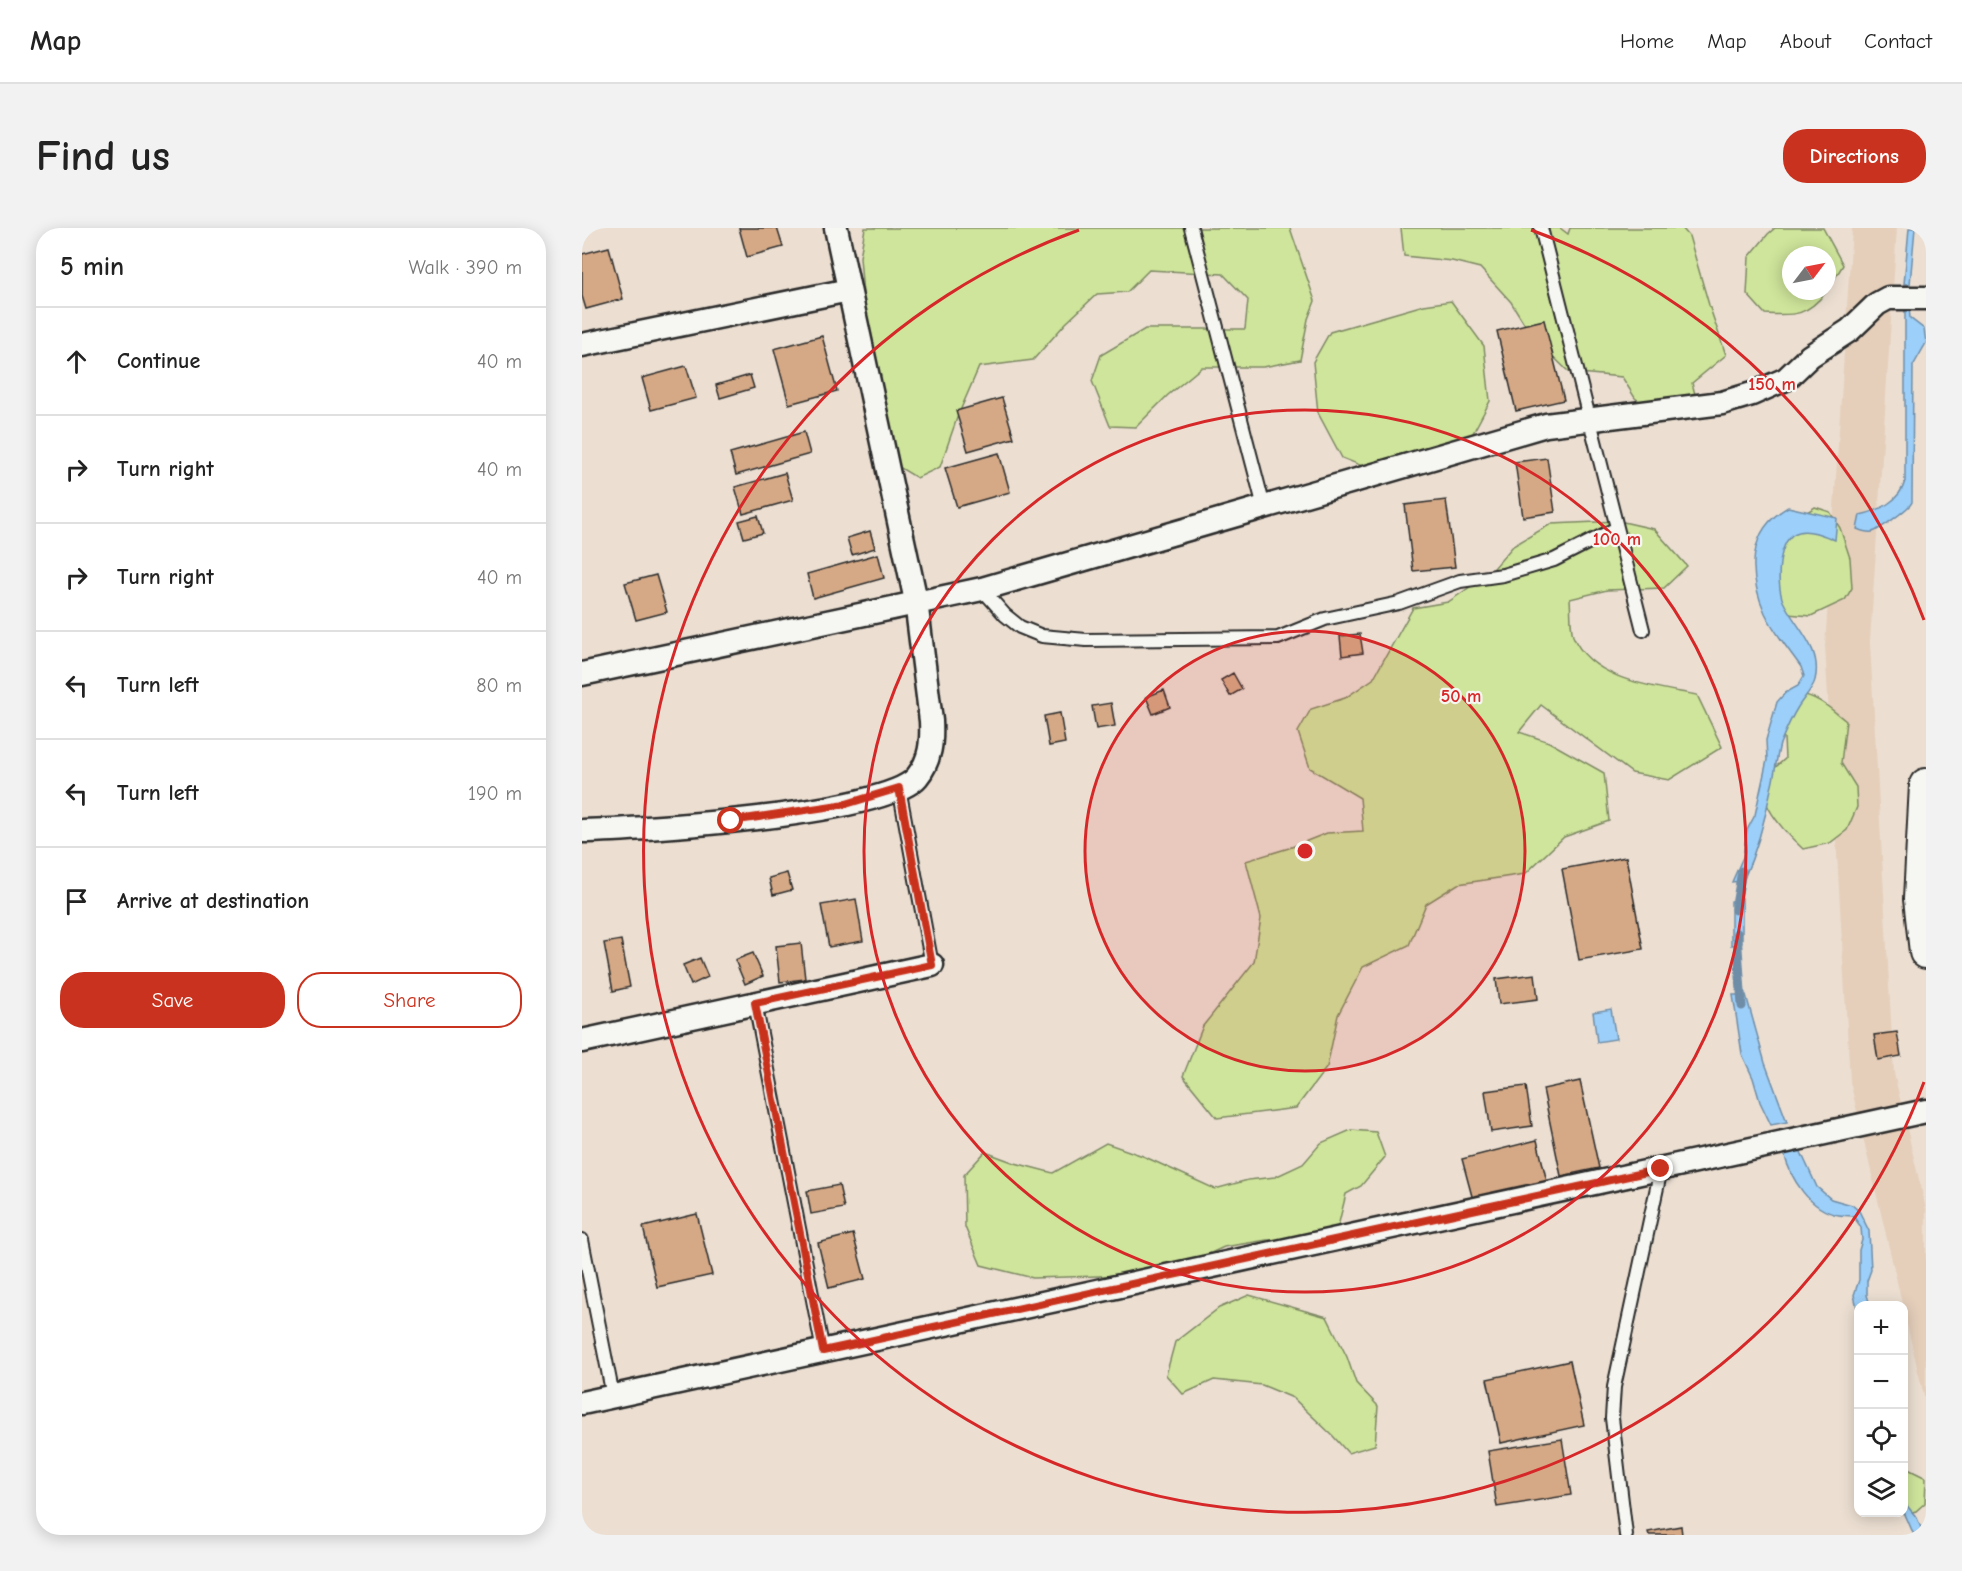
<!DOCTYPE html>
<html lang="en">
<head>
<meta charset="utf-8">
<style>
  :root { --surface:#fff; --page:#f2f2f2; --text:#222; --muted:#767676; --line:#e0e0e0; --accent:#c8321e }
  body { margin:0; font-family:"Comic Neue",sans-serif; background:var(--page); color:var(--text) }
  .controls { position:absolute; right:18px; bottom:18px; display:grid; overflow:hidden; border-radius:12px; box-shadow:0 3px 15px #0003 }
  .controls button { width:54px; height:54px; display:grid; place-items:center; padding:0; border:0; border-bottom:2px solid var(--line); background:var(--surface); color:var(--text); font:30px sans-serif }
  .compass { position:absolute; left:1200px; top:18px; width:54px; height:54px; border-radius:50%; background:var(--surface); box-shadow:0 3px 15px #0003; rotate:58deg }
  .stop { position:absolute; width:18px; height:18px; margin:-14px; border:4px solid #c8321e; border-radius:50%; background:#fff }
  .stop.end { background:#c8321e; border-color:#fff; box-shadow:0 2px 6px #0008 }
  .list { margin:0; padding:0; list-style:none }
  h2 { display:flex; justify-content:space-between; align-items:center; height:78px; margin:0; padding:0 24px; font-size:26px }
  h2 small { font-size:20px; font-weight:400; color:var(--muted) }
  .list li { display:grid; grid-template-columns:39px 1fr auto; gap:18px; align-items:center; box-sizing:border-box; height:108px; padding:0 24px; border-top:2px solid var(--line) }
  .list b { display:block; font-size:22px; white-space:nowrap }
  .list em { font-size:20px; font-style:normal; color:var(--muted) }
  .actions { display:flex; gap:12px; padding:18px 24px }
  .actions a { flex:1; padding:14px 0; border:2px solid var(--accent); border-radius:24px; text-align:center; font-size:21px; color:var(--accent) }
  .actions .main { background:var(--accent); color:#fff }
  .icon { flex:none; width:33px; height:33px; fill:none; stroke:currentColor; stroke-width:2; stroke-linecap:round; stroke-linejoin:round }
  .map { position:relative; flex:none; width:1344px; height:1307px; overflow:hidden; border-radius:24px }
  header { display:flex; align-items:center; gap:36px; box-sizing:border-box; height:84px; padding:0 30px; background:var(--surface); border-bottom:2px solid var(--line) }
  header strong { font-size:28px }
  nav { display:flex; gap:33px; margin-inline-start:auto; font-size:21px }
  .intro { display:flex; align-items:center; justify-content:space-between; box-sizing:border-box; height:144px; padding:0 36px }
  h1 { margin:0; font-size:42px }
  .button { padding:15px 27px; border-radius:24px; background:var(--accent); color:#fff; font-size:21px; font-weight:700 }
  main { display:flex; gap:36px; padding:0 36px }
  aside { flex:1; background:var(--surface); border-radius:24px; box-shadow:0 3px 15px #0003 }
  .map>svg:first-child { display:block }
  .built { fill:#e5cfbb }
  .green { fill:#cfe59b; stroke:#7d8863; stroke-width:1.5 }
  .water { fill:#9ccff9; stroke:#6f8da7; stroke-width:1.5 }
  .lines { fill:none; stroke-linecap:round; stroke-linejoin:round }
  .stream { stroke:#6f8da7; stroke-width:9 }
  .building { fill:#d5a986; stroke:#2b2b2b; stroke-width:1.5 }
  .lane-casing { stroke:#2b2b2b; stroke-width:16 }
  .street-casing { stroke:#2b2b2b; stroke-width:27 }
  .secondary-casing { stroke:#2b2b2b; stroke-width:36 }
  .lane { stroke:#f6f6f2; stroke-width:12 }
  .street { stroke:#f6f6f2; stroke-width:22 }
  .secondary { stroke:#f6f6f2; stroke-width:32 }
  .route { stroke:#c8321e; stroke-width:8 }
  .ring { fill:none; stroke:#d62828; stroke-width:3 }
  .centre { fill:#d62828; stroke:#f6f6f2; stroke-width:3 }
  .ring-label { font-size:18px; text-anchor:middle; font-weight:bold; fill:#d62828; stroke:#f6f6f2; stroke-width:4.5; stroke-linejoin:round; paint-order:stroke }
</style>
</head>
<body>
<header>
<strong>Map</strong>
<nav><a>Home</a><a>Map</a><a>About</a><a>Contact</a></nav>
</header>
<div class="intro"><h1>Find us</h1><a class="button">Directions</a></div>
<main>
<aside>
<h2>5 min<small>Walk · 390 m</small></h2>
<ul class="list">
<li><svg class="icon" aria-label="ahead" viewBox="0 0 24 24"><path d="M12 20V5M6 11l6-6 6 6"/></svg><div><b>Continue</b></div><em>40 m</em></li>
<li><svg class="icon" aria-label="right" viewBox="0 0 24 24"><path d="M7 20v-9h11M14 6l5 5-5 5"/></svg><div><b>Turn right</b></div><em>40 m</em></li>
<li><svg class="icon" aria-label="right" viewBox="0 0 24 24"><path d="M7 20v-9h11M14 6l5 5-5 5"/></svg><div><b>Turn right</b></div><em>40 m</em></li>
<li><svg class="icon" aria-label="left" viewBox="0 0 24 24"><path d="M17 20v-9H6M10 6l-5 5 5 5"/></svg><div><b>Turn left</b></div><em>80 m</em></li>
<li><svg class="icon" aria-label="left" viewBox="0 0 24 24"><path d="M17 20v-9H6M10 6l-5 5 5 5"/></svg><div><b>Turn left</b></div><em>190 m</em></li>
<li><svg class="icon" aria-label="arrive" viewBox="0 0 24 24"><path d="M6 21V4h12l-3 4 3 4H6"/></svg><div><b>Arrive at destination</b></div></li>
</ul>
<div class="actions"><a class="main">Save</a><a>Share</a></div>
</aside>
<div class="map">
<svg width="1344" height="1307" viewBox="0 0 1344 1307">
  <rect width="100%" height="100%" fill="#ecdfd2"/>
  <filter id="ink" filterUnits="userSpaceOnUse"><feTurbulence type="fractalNoise" baseFrequency=".0167" numOctaves="2"/><feDisplacementMap in="SourceGraphic" scale="12" xChannelSelector="R" yChannelSelector="G"/><feConvolveMatrix kernelMatrix="1 2 1 2 8 2 1 2 1" color-interpolation-filters="sRGB"/></filter>
  <g filter="url(#ink)">
    <path class="built" d="M 1270,0 L 1315,0 L 1288,414 L 1312,845 L 1344,981 L 1344,1177 L 1268,854 L 1243,418 Z"/>
    <path class="green" d="M 283,0 L 708,0 L 733,73 L 726,91 L 718,132 L 681,139 L 620,139 L 586,167 L 554,199 L 528,198 L 510,153 L 519,127 L 563,101 L 663,101 L 666,72 L 641,46 L 567,42 L 545,64 L 515,66 L 484,95 L 451,132 L 397,139 L 375,190 L 358,239 L 335,250 L 312,236 L 283,91 L 278,29 Z
      M 819,0 L 978,0 L 986,6 L 988,0 L 1100,0 L 1107,8 L 1127,77 L 1144,127 L 1110,155 L 1118,185 L 1078,188 L 1053,170 L 1040,149 L 987,144 L 950,108 L 929,74 L 898,40 L 870,33 L 822,28 Z
      M 1193,0 L 1241,0 L 1261,37 L 1245,63 L 1245,27 L 1209,27 L 1209,63 L 1245,63 C 1225,88 1213,88 1183,86 L 1165,66 L 1167,29 L 1186,6 Z
      M 869,73 L 902,118 L 908,173 L 883,220 L 803,247 L 760,230 L 736,185 L 731,134 L 748,104 L 842,77 Z
      M 1233,279 L 1248,284 L 1258,300 L 1268,330 L 1270,360 L 1263,372 L 1229,388 L 1205,386 L 1189,368 L 1197,301 Z
      M 1037,293 L 1072,301 L 1105,338 L 1082,360 L 1025,362 L 988,371 C 989,382 988,398 991,408 C 1009,453 1074,459 1115,467 L 1140,519 L 1087,552 L 1050,545 L 959,477 L 937,504 L 967,514 L 1022,545 L 1027,593 L 982,609 L 943,646 L 876,656 L 844,676 L 827,717 L 781,739 L 756,787 L 745,839 L 714,880 L 635,890 L 601,848 L 621,798 L 672,734 L 679,690 L 664,633 L 707,620 L 745,605 L 781,603 L 778,570 L 728,540 L 716,504 L 729,481 L 763,470 L 791,451 L 831,380 L 866,374 L 907,346 L 931,318 L 969,296 Z
      M 1216,466 C 1235,467 1250,482 1264,493 L 1259,535 L 1274,559 L 1275,579 L 1265,602 L 1248,615 L 1221,621 C 1206,607 1173,575 1183,552 C 1187,544 1197,536 1203,531 L 1202,510 L 1192,493 Z
      M 769,902 L 794,904 L 803,929 L 779,958 L 764,966 L 755,1003 L 723,1012 L 685,1012 L 642,1019 L 583,1046 L 451,1050 L 399,1037 L 383,999 L 382,947 L 403,924 L 433,935 L 471,945 L 524,915 L 561,928 L 633,961 L 666,952 L 693,949 L 721,936 L 739,915 Z
      M 667,1067 L 745,1089 L 765,1129 L 774,1155 L 796,1178 L 793,1217 L 766,1225 L 751,1208 L 711,1170 L 680,1157 L 632,1152 L 601,1166 L 584,1147 L 593,1114 L 637,1080 Z
      M 1322,1239 L 1344,1250 L 1343,1275 L 1334,1283 L 1323,1286 L 1320,1285 Z"/>
    <path class="water" d="M 1327,0 L 1333,0 L 1328,56 L 1322,56 Z
      M 1323,78 L 1327,79 L 1328,90 L 1342,101 L 1344,115 L 1331,138 L 1330,274 C 1328,280 1296,303 1290,304 C 1286,305 1280,303 1275,301 L 1278,287 C 1297,283 1318,273 1323,253 Z
      M 1206,279 L 1255,290 L 1253,312 C 1243,308 1228,301 1217,304 C 1195,309 1194,356 1201,373 C 1213,399 1241,420 1233,452 C 1232,459 1220,472 1216,479 C 1209,490 1203,504 1198,516 C 1194,531 1193,547 1189,561 C 1183,593 1174,624 1161,653 L 1150,654 L 1161,629 L 1165,602 L 1173,587 L 1185,532 L 1184,512 L 1195,474 L 1203,465 L 1216,458 L 1222,448 L 1219,439 C 1207,422 1192,404 1183,385 C 1166,346 1165,302 1206,279 Z
      M 1160,670 L 1160,715 L 1149,717 L 1149,673 Z
      M 1151,767 L 1164,767 L 1183,835 L 1205,894 L 1189,897 L 1178,874 L 1171,850 L 1160,826 Z
      M 1029,781 L 1034,811 L 1015,814 L 1011,784 Z
      M 1218,922 L 1235,959 L 1249,971 L 1270,977 L 1277,983 L 1287,1003 L 1289,1042 L 1285,1053 L 1285,1067 L 1288,1077 L 1276,1078 L 1276,1084 L 1272,1067 L 1277,1052 L 1277,1022 L 1280,1012 L 1279,999 L 1271,988 C 1266,987 1261,988 1257,987 C 1228,983 1208,950 1202,925 Z
      M 1322,1274 L 1335,1290 L 1342,1307 L 1332,1307 L 1322,1284 Z"/>
    <g class="lines">
      <path class="stream" d="M 1153,682 L 1160,643
        M 1155,705 L 1160,778"/>
    </g>
    <path class="building" d="M 157,0 L 195,0 L 201,19 L 165,29 Z
      M 27,19 L 41,71 L 4,81 L 0,68 L 0,26 Z
      M 962,92 L 982,172 L 934,183 L 915,103 Z
      M 240,108 L 255,163 L 207,176 L 192,121 Z
      M 104,138 L 114,170 L 69,182 L 60,150 Z
      M 168,147 L 172,160 L 138,170 L 134,157 Z
      M 420,170 L 432,210 L 386,223 L 374,183 Z
      M 222,204 L 228,226 L 154,247 L 148,225 Z
      M 417,225 L 428,264 L 375,279 L 363,240 Z
      M 965,230 L 973,284 L 941,289 L 933,234 Z
      M 203,245 L 211,272 L 161,286 L 153,259 Z
      M 864,272 L 873,339 L 831,343 L 823,277 Z
      M 176,288 L 181,305 L 162,310 L 157,293 Z
      M 288,303 L 293,320 L 270,327 L 265,310 Z
      M 296,326 L 302,350 L 231,370 L 225,346 Z
      M 74,347 L 85,384 L 54,392 L 43,355 Z
      M 778,406 L 781,425 L 760,428 L 758,408 Z
      M 651,445 L 660,461 L 648,468 L 639,452 Z
      M 582,462 L 588,479 L 571,486 L 564,469 Z
      M 529,475 L 533,498 L 514,501 L 510,478 Z
      M 478,485 L 483,515 L 467,518 L 462,488 Z
      M 1044,629 L 1061,721 L 997,732 L 980,641 Z
      M 205,645 L 210,662 L 191,667 L 187,650 Z
      M 274,671 L 281,713 L 247,719 L 239,677 Z
      M 39,712 L 48,759 L 31,763 L 22,715 Z
      M 219,715 L 223,751 L 198,754 L 194,718 Z
      M 171,725 L 181,748 L 163,756 L 153,732 Z
      M 118,730 L 126,749 L 109,757 L 101,737 Z
      M 953,746 L 956,771 L 917,776 L 914,751 Z
      M 1315,804 L 1319,828 L 1296,832 L 1292,807 Z
      M 998,853 L 1017,940 L 979,948 L 961,861 Z
      M 944,858 L 950,898 L 909,904 L 903,863 Z
      M 955,912 L 965,954 L 891,972 L 880,931 Z
      M 257,957 L 262,980 L 229,986 L 225,963 Z
      M 115,986 L 130,1047 L 75,1059 L 61,999 Z
      M 271,1006 L 283,1051 L 247,1060 L 236,1015 Z
      M 988,1133 L 1002,1197 L 919,1215 L 905,1151 Z
      M 980,1211 L 989,1267 L 915,1279 L 906,1223 Z
      M 1099,1298 L 1100,1307 L 1067,1307 L 1066,1304 Z"/>
    <g class="lines">
      <g class="lane-casing">
        <path id="lane" d="M 609,0 L 682,279
          M 959,0 L 1061,402
          M 400,361 L 423,387 L 438,399 L 460,408 L 504,412 L 696,410 L 743,391 L 817,375 L 878,353 L 921,347 L 972,332 L 1035,300
          M 317,560 L 350,737
          M 173,775 L 241,1123
          M 0,1012 L 31,1168
          M 1044,1307 L 1030,1190 L 1032,1159 L 1079,941"/>
      </g>
      <g class="street-casing">
        <path id="street" d="M 0,117 L 267,62
          M 0,446 L 400,361 L 964,197 L 1140,175 L 1170,166 L 1204,151 L 1228,128 L 1268,102 L 1295,76 L 1306,70 L 1344,70
          M 0,603 C 56,602 304,587 335,549 C 349,532 350,513 349,493 L 334,373 L 254,0
          M 0,813 L 350,737
          M 0,1175 L 1344,883"/>
      </g>
      <g class="secondary-casing">
        <path id="secondary" d="M 1344,557 L 1338,671 L 1344,724"/>
      </g>
      <use href="#lane" class="lane"/>
      <use href="#street" class="street"/>
      <use href="#secondary" class="secondary"/>
    </g>
  </g>
  <g class="lines" filter="url(#ink)">
    <path class="route" d="M 149,593 L 264,576 L 317,560 L 350,737 L 173,775 L 241,1123 L 1079,941"/>
  </g>
  <circle cx="723" cy="623" r="220" fill="#d62828" fill-opacity=".12"/>
  <g class="ring">
    <circle cx="723" cy="623" r="220"/>
    <circle cx="723" cy="623" r="441"/>
    <path d="M1342 854A661 661 0 1 1 497 2M949 2A661 661 0 0 1 1342 392"/>
  </g>
  <circle cx="723" cy="623" r="9" class="centre"/>
  <g class="ring-label">
    <text x="1190" y="162">150 m</text>
    <text x="1035" y="317">100 m</text>
    <text x="879" y="474">50 m</text>
  </g>
</svg>
<div class="controls">
<button>+</button>
<button>−</button>
<button><svg class="icon" aria-label="locate" viewBox="0 0 24 24"><circle cx="12" cy="12" r="6"/><path d="M12 2v4M12 18v4M2 12h4M18 12h4"/></svg></button>
<button><svg class="icon" aria-label="layers" viewBox="0 0 24 24"><path d="M12 4l9 5-9 5-9-5zM3 14l9 5 9-5"/></svg></button>
</div>
<svg class="compass" viewBox="-18 -18 36 36"><path d="M0-13l5 13h-10z" fill="#e53935"/><path d="M0 13l5-13h-10z" fill="#767676"/></svg>
<div class="stop" style="left:149px;top:593px"></div>
<div class="stop end" style="left:1079px;top:941px"></div>
</div>
</main>
</body>
</html>
